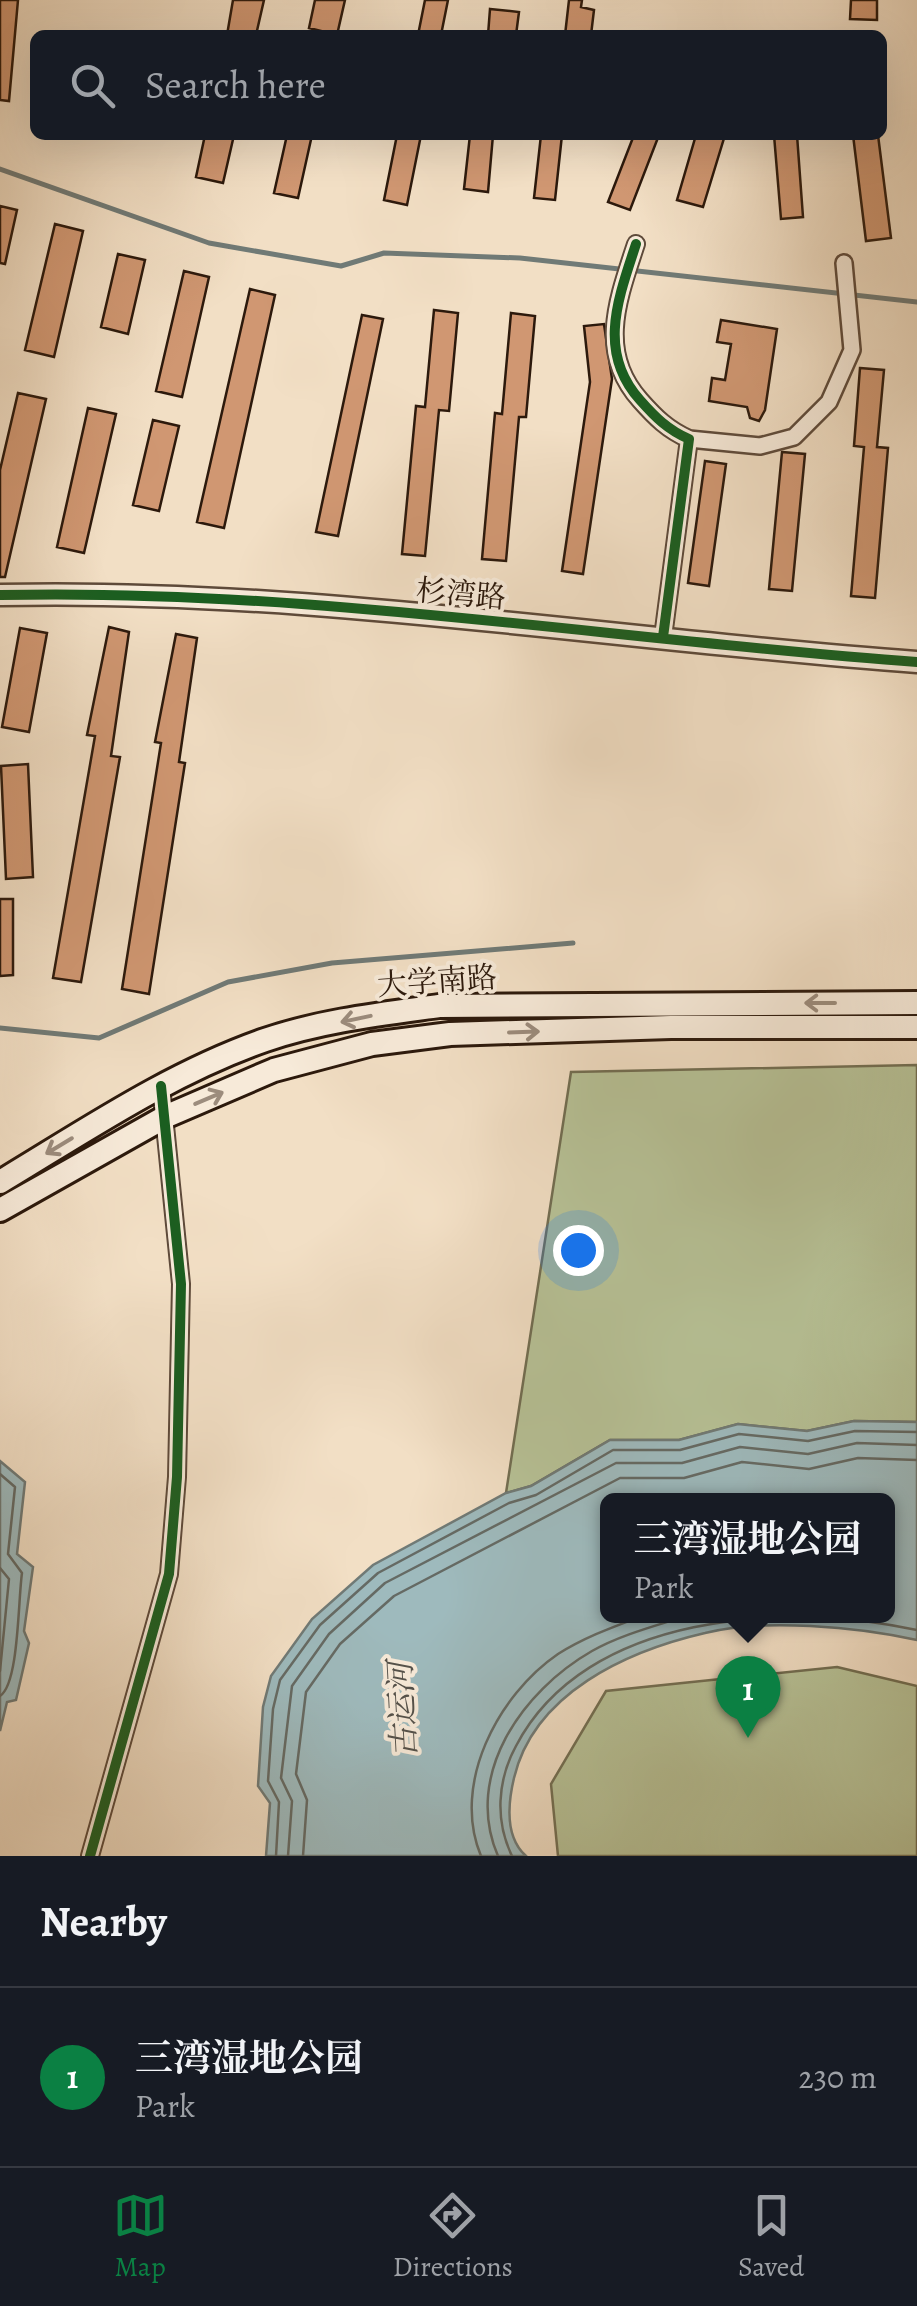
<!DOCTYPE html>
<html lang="en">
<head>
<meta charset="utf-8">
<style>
  :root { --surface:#171b24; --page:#20242c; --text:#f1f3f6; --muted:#9ea1a6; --line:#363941; --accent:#0b8043 }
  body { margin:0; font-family:Alegreya,"Noto Serif SC",serif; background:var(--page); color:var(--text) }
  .you { position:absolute; left:578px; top:1250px; width:35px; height:35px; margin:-25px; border:8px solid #fff; border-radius:50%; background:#1a73e8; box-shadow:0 0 0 15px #1a73e833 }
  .badge { display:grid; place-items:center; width:65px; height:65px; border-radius:50%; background:var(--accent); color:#fff; font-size:32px; font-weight:700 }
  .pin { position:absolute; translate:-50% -82px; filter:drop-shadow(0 2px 5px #0008) }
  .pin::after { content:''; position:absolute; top:52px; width:35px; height:30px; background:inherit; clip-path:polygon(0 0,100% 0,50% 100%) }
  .popup { position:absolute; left:600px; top:1493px; width:295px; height:130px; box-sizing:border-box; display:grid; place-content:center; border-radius:15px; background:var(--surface); filter:drop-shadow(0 2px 8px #0005); font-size:32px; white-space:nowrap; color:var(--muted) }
  .popup b { font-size:38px; color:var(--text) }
  .popup::after { content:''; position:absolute; left:50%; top:100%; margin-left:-20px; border:20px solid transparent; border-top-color:var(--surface) }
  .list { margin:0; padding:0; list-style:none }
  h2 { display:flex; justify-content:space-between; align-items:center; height:130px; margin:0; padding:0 40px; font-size:42px }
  h2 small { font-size:32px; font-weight:400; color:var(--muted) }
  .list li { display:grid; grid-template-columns:65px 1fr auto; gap:30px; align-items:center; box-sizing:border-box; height:180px; padding:0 40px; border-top:2px solid var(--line) }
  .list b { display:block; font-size:38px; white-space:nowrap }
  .list p { margin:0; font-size:32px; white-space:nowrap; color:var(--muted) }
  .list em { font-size:32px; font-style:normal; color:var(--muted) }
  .icon { flex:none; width:55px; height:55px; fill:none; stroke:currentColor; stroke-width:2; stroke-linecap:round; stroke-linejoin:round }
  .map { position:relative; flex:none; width:917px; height:1856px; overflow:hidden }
  .search { position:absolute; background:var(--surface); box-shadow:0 10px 40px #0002; left:30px; right:30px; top:30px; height:110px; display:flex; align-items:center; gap:25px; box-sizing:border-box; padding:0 35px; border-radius:15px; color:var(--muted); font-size:38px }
  .sheet { height:310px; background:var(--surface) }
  nav { display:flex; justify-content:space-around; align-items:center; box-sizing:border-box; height:140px; border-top:2px solid var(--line); background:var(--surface); font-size:28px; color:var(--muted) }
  nav a { display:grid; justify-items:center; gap:5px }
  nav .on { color:var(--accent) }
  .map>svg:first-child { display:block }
  .green { fill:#b7c297; stroke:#726e52; stroke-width:2.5 }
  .water { fill:#9ebabd; stroke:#707a76; stroke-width:2.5; fill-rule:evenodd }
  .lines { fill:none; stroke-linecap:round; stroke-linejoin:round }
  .shore { stroke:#656a64; stroke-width:2.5 }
  .stream { stroke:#707a76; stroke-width:5 }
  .building { fill:#d09772; stroke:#2c190c; stroke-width:2.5 }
  .minor-casing { stroke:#5e4a3a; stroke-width:20 }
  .tertiary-casing { stroke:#5e4a3a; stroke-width:25 }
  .secondary-casing { stroke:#2c190c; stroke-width:28 }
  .minor { stroke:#f7ead9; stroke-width:15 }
  .tertiary { stroke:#f7ead9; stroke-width:20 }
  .secondary { stroke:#f7ead9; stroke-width:22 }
  .cycleway-casing { stroke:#f7ead9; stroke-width:16 }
  .cycleway { stroke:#1b5e20; stroke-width:10 }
  .oneway { stroke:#9c8c7d }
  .labels { text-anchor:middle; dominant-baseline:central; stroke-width:8; stroke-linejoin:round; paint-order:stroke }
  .street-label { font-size:30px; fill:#2c190c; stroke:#f7ead9 }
  .water-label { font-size:32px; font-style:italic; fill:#54514a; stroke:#f7ead9 }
</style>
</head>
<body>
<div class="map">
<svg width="917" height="1856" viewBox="0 0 917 1856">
  <rect width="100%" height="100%" fill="#f2dfc5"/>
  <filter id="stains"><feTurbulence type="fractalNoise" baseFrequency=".002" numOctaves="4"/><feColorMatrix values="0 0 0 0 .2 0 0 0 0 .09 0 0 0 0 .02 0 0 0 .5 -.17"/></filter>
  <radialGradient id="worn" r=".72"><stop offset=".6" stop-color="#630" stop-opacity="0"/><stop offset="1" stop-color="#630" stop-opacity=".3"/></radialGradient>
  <path class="green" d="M 917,1065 L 917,1422 L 854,1421 L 807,1431 L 738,1424 L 679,1440 L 610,1440 L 531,1486 L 506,1493 L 571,1072 Z
    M 837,1667 L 917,1686 L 917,1856 L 558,1856 L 551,1784 L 606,1691 Z"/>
  <path class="water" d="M 854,1421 L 917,1422 L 917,1640 C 858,1627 763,1618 705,1633 C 627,1651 534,1693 514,1778 C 508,1803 505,1837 526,1856 L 266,1856 L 270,1803 L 258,1786 L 263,1707 L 271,1676 L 312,1619 L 373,1565 L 506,1493 L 531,1486 L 610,1440 L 679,1440 L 738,1424 L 807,1431 ZM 888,1500 L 888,1616 L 608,1616 L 608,1500 Z
    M 0,1461 L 25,1482 L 17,1554 L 33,1567 L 24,1631 L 29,1643 L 16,1700 L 7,1702 L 0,1731 Z"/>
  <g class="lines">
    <path class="shore" d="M 0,1474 L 15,1487 L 8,1554 L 22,1573 C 18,1600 19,1684 0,1696
      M 0,1568 L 9,1579 L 0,1671
      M 276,1856 L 279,1802 L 268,1781 L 273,1709 L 280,1680 L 320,1625 L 378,1573 L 509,1503 L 536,1495 L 613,1450 L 680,1450 L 739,1434 L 808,1441 L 855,1431 L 917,1432
      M 288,1856 L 292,1801 L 281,1778 L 292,1686 L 329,1634 L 385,1583 L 616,1463 L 682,1463 L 740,1447 L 808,1454 L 857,1443 L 917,1445
      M 303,1856 L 307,1800 L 296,1774 L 306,1692 L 340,1644 L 394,1596 L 620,1478 L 684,1478 L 742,1462 L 809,1469 L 858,1458 L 917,1460
      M 481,1856 C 451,1784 498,1695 558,1654 C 585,1637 613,1627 642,1616
      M 498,1856 C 463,1775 522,1691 592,1651 C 620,1635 655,1626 686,1616
      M 512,1856 C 495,1821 497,1781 516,1746 C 586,1612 786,1602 917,1630"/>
    <path class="stream" d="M 0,169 L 209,243 L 341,266 L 384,253 L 520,258 L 917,302
      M 0,1028 L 99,1038 L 228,982 L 332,963 L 573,943"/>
  </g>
  <path class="building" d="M 0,0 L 18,0 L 9,101 L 0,100 Z
    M 233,0 L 264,0 L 256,35 L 227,35 Z
    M 315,0 L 345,0 L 337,35 L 309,28 Z
    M 425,0 L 448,0 L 441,35 L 418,35 Z
    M 569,0 L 582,0 L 581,7 L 594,10 L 591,35 L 565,35 Z
    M 851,0 L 877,0 L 877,20 L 850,19 Z
    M 490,9 L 519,12 L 516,35 L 488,35 Z
    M 205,135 L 234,135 L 223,183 L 196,177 Z
    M 287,135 L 312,135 L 298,198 L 274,193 Z
    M 397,135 L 421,135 L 407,205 L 384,200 Z
    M 470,135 L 493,135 L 488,192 L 464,189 Z
    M 541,135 L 562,135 L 555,200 L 534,198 Z
    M 634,135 L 659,135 L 630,210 L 608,202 Z
    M 696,135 L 725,135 L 703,207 L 677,200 Z
    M 774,135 L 797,135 L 803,217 L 781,219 Z
    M 853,135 L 878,135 L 891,238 L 866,241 Z
    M 0,206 L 17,210 L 5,264 L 0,263 Z
    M 55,224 L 83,231 L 54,357 L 25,350 Z
    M 118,254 L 145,260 L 128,334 L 101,327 Z
    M 184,271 L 209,277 L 182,397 L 156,391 Z
    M 250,289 L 275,295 L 224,528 L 197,522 Z
    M 434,310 L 458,313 L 449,411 L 439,410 L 425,556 L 402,554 L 416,406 L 425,407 Z
    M 511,313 L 535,316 L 526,417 L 519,417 L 506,561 L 482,559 L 495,413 L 502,414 Z
    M 362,315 L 383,319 L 338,536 L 316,532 Z
    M 721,320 L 777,329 L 765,410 L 759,421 L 750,418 L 747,407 L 709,401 L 712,378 L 725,380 L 731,344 L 717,342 Z
    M 604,324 L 612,379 L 583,574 L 562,571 L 590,382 L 584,326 Z
    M 860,368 L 884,370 L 877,447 L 888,448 L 875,598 L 851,596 L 864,447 L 854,446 Z
    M 18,393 L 46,399 L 5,577 L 0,577 L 0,470 Z
    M 88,408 L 116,414 L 84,553 L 57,547 Z
    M 153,420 L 179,426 L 159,511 L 133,505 Z
    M 782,452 L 805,454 L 792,591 L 769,589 Z
    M 705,461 L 726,464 L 709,586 L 688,583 Z
    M 109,627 L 129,632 L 111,756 L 120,757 L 81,982 L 53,978 L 95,736 L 87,735 Z
    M 20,628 L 47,633 L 29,732 L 2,727 Z
    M 176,634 L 197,638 L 179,762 L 185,763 L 149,994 L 122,989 L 161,743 L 155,742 Z
    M 28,764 L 33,877 L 6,879 L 1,766 Z
    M 0,899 L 13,899 L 13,975 L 0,976 Z"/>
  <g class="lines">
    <g class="minor-casing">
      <path id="minor" d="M 636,244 C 618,299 597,352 640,400 C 655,417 668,430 689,439 L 663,637
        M 689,439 L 760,446 L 794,437 L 829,402 L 852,350 L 844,263
        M 90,1856 L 169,1574 L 177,1477 L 181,1284 L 161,1086"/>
    </g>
    <g class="tertiary-casing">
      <path id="tertiary" d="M 0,595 C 307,588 612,640 917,662"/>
    </g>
    <g class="secondary-casing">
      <path id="secondary" d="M 0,1182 C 85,1131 170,1073 265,1040 C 320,1021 381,1014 439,1006 L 917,1003
        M 0,1210 L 167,1116 L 274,1070 L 372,1044 L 450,1034 L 671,1027 L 917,1027"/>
    </g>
    <use href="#minor" class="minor"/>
    <use href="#tertiary" class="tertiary"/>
    <use href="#secondary" class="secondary"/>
    <g class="cycleway-casing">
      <path id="cycleway" d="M 636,244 C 618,299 597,352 640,400 C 655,417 668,430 689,439 L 663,637
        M 0,595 C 307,588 612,640 917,662
        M 90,1856 L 169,1574 L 177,1477 L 181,1284 L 161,1086"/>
    </g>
    <use href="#cycleway" class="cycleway"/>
  </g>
  <defs><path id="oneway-shaft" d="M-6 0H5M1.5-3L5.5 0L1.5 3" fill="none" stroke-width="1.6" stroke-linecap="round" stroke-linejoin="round" transform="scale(2.5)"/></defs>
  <g class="oneway">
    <use href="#oneway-shaft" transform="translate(820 1003) rotate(180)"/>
    <use href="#oneway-shaft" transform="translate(356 1019) rotate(168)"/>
    <use href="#oneway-shaft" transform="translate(524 1032) rotate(-2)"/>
    <use href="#oneway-shaft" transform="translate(209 1098) rotate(-23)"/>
    <use href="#oneway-shaft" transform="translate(59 1146) rotate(149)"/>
  </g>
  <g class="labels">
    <g class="street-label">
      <text transform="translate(461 594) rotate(5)">杉湾路</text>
      <text transform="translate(437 981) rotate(-4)">大学南路</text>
    </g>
    <g class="water-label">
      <text transform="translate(402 1710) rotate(-93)">古运河</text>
    </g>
  </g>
  <rect width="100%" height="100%" filter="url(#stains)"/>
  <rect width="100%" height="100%" fill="url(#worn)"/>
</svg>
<div class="you"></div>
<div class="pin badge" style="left:748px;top:1738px">1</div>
<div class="popup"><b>三湾湿地公园</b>Park</div>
<div class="search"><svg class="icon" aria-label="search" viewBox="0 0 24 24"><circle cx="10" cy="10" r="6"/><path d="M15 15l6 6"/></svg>Search here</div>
</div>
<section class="sheet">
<h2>Nearby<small></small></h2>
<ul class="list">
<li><span class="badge">1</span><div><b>三湾湿地公园</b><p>Park</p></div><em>230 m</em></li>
</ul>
</section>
<nav>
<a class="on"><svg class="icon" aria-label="map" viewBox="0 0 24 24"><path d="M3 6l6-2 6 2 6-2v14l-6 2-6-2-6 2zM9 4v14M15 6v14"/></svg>Map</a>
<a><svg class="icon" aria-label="directions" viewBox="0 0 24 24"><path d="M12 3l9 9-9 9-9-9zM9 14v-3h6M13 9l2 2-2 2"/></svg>Directions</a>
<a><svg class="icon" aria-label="saved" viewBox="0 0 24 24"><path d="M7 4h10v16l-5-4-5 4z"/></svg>Saved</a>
</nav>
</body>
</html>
